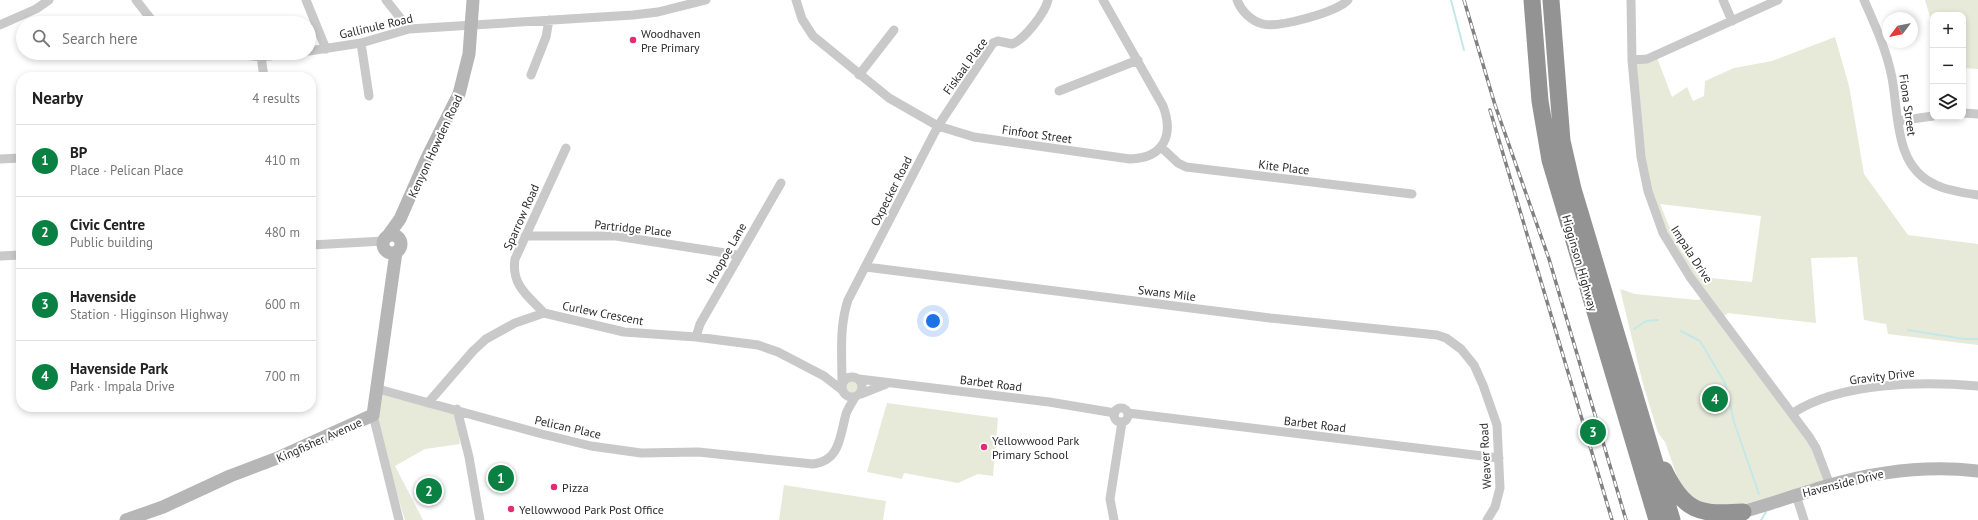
<!DOCTYPE html>
<html lang="en">
<head>
<meta charset="utf-8">
<style>
  :root { --surface:#fff; --page:#f6f6f6; --text:#222; --muted:#767676; --line:#e0e0e0; --accent:#0b8043 }
  body { margin:0; font-family:"PT Sans",sans-serif; background:var(--page); color:var(--text) }
  .controls { position:absolute; right:12px; top:12px; display:grid; overflow:hidden; border-radius:8px; box-shadow:0 2px 6px #0003 }
  .controls button { width:36px; height:36px; display:grid; place-items:center; padding:0; border:0; border-bottom:1px solid var(--line); background:var(--surface); color:var(--text); font:20px sans-serif }
  .compass { position:absolute; left:1882px; top:12px; width:36px; height:36px; border-radius:50%; background:var(--surface); box-shadow:0 2px 6px #0003; rotate:238deg }
  .you { position:absolute; left:933px; top:321px; width:14px; height:14px; margin:-10px; border:3px solid #fff; border-radius:50%; background:#1a73e8; box-shadow:0 0 0 6px #1a73e833 }
  .badge { display:grid; place-items:center; width:26px; height:26px; border-radius:50%; background:var(--accent); color:#fff; font-size:13px; font-weight:700 }
  .pin { position:absolute; translate:-50% -50%; border:2px solid #fff; box-shadow:0 1px 4px #0006 }
  .list { margin:0; padding:0; list-style:none }
  h2 { display:flex; justify-content:space-between; align-items:center; height:52px; margin:0; padding:0 16px; font-size:17px }
  h2 small { font-size:13px; font-weight:400; color:var(--muted) }
  .list li { display:grid; grid-template-columns:26px 1fr auto; gap:12px; align-items:center; box-sizing:border-box; height:72px; padding:0 16px; border-top:1px solid var(--line) }
  .list b { display:block; font-size:15px; white-space:nowrap }
  .list p { margin:0; font-size:13px; white-space:nowrap; color:var(--muted) }
  .list em { font-size:13px; font-style:normal; color:var(--muted) }
  .icon { flex:none; width:22px; height:22px; fill:none; stroke:currentColor; stroke-width:2; stroke-linecap:round; stroke-linejoin:round }
  .map { position:relative; flex:none; width:1978px; height:520px; overflow:hidden }
  .search { position:absolute; background:var(--surface); box-shadow:0 2px 6px #0003; left:16px; top:16px; width:300px; height:44px; display:flex; align-items:center; gap:10px; box-sizing:border-box; padding:0 14px; border-radius:22px; color:var(--muted); font-size:15px }
  .panel { position:absolute; background:var(--surface); box-shadow:0 2px 6px #0003; left:16px; top:72px; width:300px; height:340px; border-radius:16px }
  .map>svg:first-child { display:block }
  .green { fill:#e7ead9; fill-rule:evenodd }
  .lines { fill:none; stroke-linecap:round; stroke-linejoin:round }
  .stream { stroke:#c4e8ea; stroke-width:2 }
  .street { stroke:#c9c9c9; stroke-width:9 }
  .secondary { stroke:#b6b6b6; stroke-width:13 }
  .highway { stroke:#939393; stroke-width:17 }
  .rail-casing { stroke:#818181; stroke-width:3.5 }
  .rail { stroke:#fff; stroke-width:2; stroke-dasharray:6; stroke-linecap:butt }
  .poi-dot { fill:#e42c75; stroke:#fff; stroke-width:1.5 }
  .labels { text-anchor:middle; dominant-baseline:central; stroke-width:4; stroke-linejoin:round; paint-order:stroke }
  .street-label { font-size:12px; fill:#2c2c2c; stroke:#fff }
  .poi-label { font-size:12px; fill:#2c2c2c; stroke:#fff; text-anchor:start }
</style>
</head>
<body>
<div class="map">
<svg width="1978" height="520" viewBox="0 0 1978 520">
  <rect width="100%" height="100%" fill="#fff"/>
  <path class="green" d="M 1925,0 L 1978,0 L 1978,69 L 1963,68 L 1963,15 L 1933,15 L 1933,27 Z
    M 1835,37 L 1849,86 L 1864,174 L 1908,235 L 1978,244 L 1978,345 L 1888,334 L 1886,324 L 1864,320 L 1857,257 L 1811,258 L 1816,323 L 1728,313 L 1721,318 L 1798,421 L 1830,485 L 1743,511 L 1699,509 L 1678,479 L 1665,442 L 1658,433 L 1643,384 L 1620,289 L 1635,294 L 1698,300 L 1705,297 L 1690,277 L 1649,196 L 1632,60 L 1656,55 L 1672,97 L 1687,87 L 1693,101 L 1704,96 L 1705,81 L 1734,68 L 1772,61 ZM 1660,204 L 1761,216 L 1752,282 L 1700,277 L 1676,243 Z
    M846 387a7 7 0 1 1 14 0a7 7 0 1 1-14 0Z
    M 379,394 L 457,414 L 460,444 L 425,449 L 395,466 L 423,520 L 405,520 L 374,420 Z
    M 887,403 L 998,418 L 993,476 L 978,474 L 958,483 L 904,473 L 902,479 L 867,472 Z
    M 784,485 L 886,501 L 883,520 L 779,520 Z"/>
  <g class="lines">
    <path class="stream" d="M 1451,0 L 1464,50
      M 1634,329 L 1646,321 L 1658,320
      M 1908,330 L 1964,339 L 1978,339
      M 1681,331 L 1700,341 L 1725,383 L 1734,422 L 1759,494
      M 1761,520 L 1766,512"/>
    <path class="street" d="M 136,0 L 154,23
      M 306,0 L 326,49
      M 386,0 L 409,29
      M 796,0 L 802,19 L 813,36 L 889,98 L 938,126 L 974,137 L 1130,159 C 1164,158 1174,135 1163,106 L 1103,0
      M 1237,0 C 1241,11 1251,21 1263,24 C 1279,28 1337,12 1348,0
      M 1631,0 L 1632,60 L 1641,157 L 1648,191 L 1663,233 L 1690,277 L 1810,438 L 1816,448 L 1830,485
      M 1723,0 L 1732,21
      M 1864,0 C 1875,25 1887,51 1892,78 C 1899,115 1894,167 1936,185 C 1949,191 1964,193 1978,195
      M 0,25 L 36,9 L 49,0
      M 361,43 L 369,96
      M 309,51 L 361,43 L 409,29 L 633,15 L 658,12 L 706,0
      M 225,53 L 261,57 L 293,53
      M 261,57 L 264,77
      M 1632,60 L 1647,59 L 1656,55 L 1778,0
      M 531,75 L 546,37 L 549,20
      M 859,75 L 894,30
      M 1059,91 L 1138,60
      M 1963,113 L 1978,114
      M 1898,121 L 1933,116
      M 1161,147 L 1178,163 L 1186,167 L 1412,194
      M 0,159 L 21,158
      M 525,236 L 616,236 L 738,255
      M 311,245 L 384,241
      M 0,256 L 21,255
      M 866,267 L 1270,318 L 1437,335 L 1446,338 L 1461,349 L 1474,365 L 1483,385 L 1497,425 L 1500,488 L 1495,507 L 1487,520
      M 544,313 C 528,296 511,285 515,259 L 566,148
      M 696,337 L 700,324 L 781,183
      M842 387a10 10 0 1 1 20 0a10 10 0 1 1-20 0Z
      M 859,379 L 1049,402 L 1115,413
      M 842,384 C 842,356 839,327 848,300 L 938,126 L 993,43 L 998,41 L 1012,44 C 1024,40 1045,13 1048,0
      M 378,389 L 542,434 L 591,446 L 641,453 L 698,452 L 813,464 C 840,461 840,436 846,414 C 848,408 852,403 855,397
      M 861,394 L 886,384
      M 428,403 L 473,351 L 486,339 L 515,323 L 544,313 L 624,332 L 696,337 L 758,345 L 778,352 L 824,376 L 842,390
      M1114 415a7 7 0 1 1 14 0a7 7 0 1 1-14 0Z
      M 457,409 L 469,457 L 480,520
      M 1128,413 L 1499,458
      M 1793,413 C 1840,382 1923,381 1978,386
      M 373,415 L 399,520
      M 1796,495 L 1804,520
      M 1114,520 L 1110,499 L 1122,422"/>
    <path class="secondary" d="M383 244a9 9 0 1 1 18 0a9 9 0 1 1-18 0Z
      M 387,237 L 400,219 L 426,160 L 459,94 L 469,54 L 473,0
      M 1734,514 C 1766,506 1798,494 1830,485 C 1879,471 1928,465 1978,471
      M 126,520 L 163,507 L 230,476 L 280,457 L 373,415 L 396,252"/>
    <path class="highway" d="M 1532,0 L 1540,101 L 1550,160 L 1657,520
      M 1551,0 L 1562,141 L 1573,189 L 1672,520
      M 1664,470 C 1684,512 1699,515 1743,512"/>
    <g class="rail-casing">
      <path id="rail" d="M 1464,0 L 1495,105 L 1549,259 L 1626,520
        M 1490,110 L 1612,520"/>
    </g>
    <use href="#rail" class="rail"/>
  </g>
  <g class="poi-dot">
    <circle cx="633" cy="40" r="4"/>
    <circle cx="984" cy="447" r="4"/>
    <circle cx="554" cy="487" r="4"/>
    <circle cx="511" cy="509" r="4"/>
  </g>
  <g class="labels">
    <g class="street-label">
      <text transform="translate(376 26) rotate(-13)">Gallinule Road</text>
      <text transform="translate(965 66) rotate(-54)">Fiskaal Place</text>
      <text transform="translate(1908 105) rotate(82)">Fiona Street</text>
      <text transform="translate(1037 134) rotate(8)">Finfoot Street</text>
      <text transform="translate(435 146) rotate(-65)">Kenyon Howden Road</text>
      <text transform="translate(1284 167) rotate(7)">Kite Place</text>
      <text transform="translate(891 191) rotate(-63)">Oxpecker Road</text>
      <text transform="translate(521 217) rotate(-66)">Sparrow Road</text>
      <text transform="translate(633 228) rotate(6)">Partridge Place</text>
      <text transform="translate(726 253) rotate(-60)">Hoopoe Lane</text>
      <text transform="translate(1692 254) rotate(57)">Impala Drive</text>
      <text transform="translate(1580 263) rotate(74)">Higginson Highway</text>
      <text transform="translate(1167 293) rotate(7)">Swans Mile</text>
      <text transform="translate(603 313) rotate(11)">Curlew Crescent</text>
      <text transform="translate(1882 376) rotate(-7)">Gravity Drive</text>
      <text transform="translate(991 383) rotate(7)">Barbet Road</text>
      <text transform="translate(1315 424) rotate(7)">Barbet Road</text>
      <text transform="translate(568 427) rotate(13)">Pelican Place</text>
      <text transform="translate(319 440) rotate(-24)">Kingfisher Avenue</text>
      <text transform="translate(1485 456) rotate(-93)">Weaver Road</text>
      <text transform="translate(1843 483) rotate(-14)">Havenside Drive</text>
    </g>
    <g class="poi-label">
      <text x="641" y="33">Woodhaven<tspan x="641" dy="14">Pre Primary</tspan></text>
      <text x="992" y="440">Yellowwood Park<tspan x="992" dy="14">Primary School</tspan></text>
      <text x="562" y="487">Pizza</text>
      <text x="519" y="509">Yellowwood Park Post Office</text>
    </g>
  </g>
</svg>
<div class="controls">
<button>+</button>
<button>−</button>
<button><svg class="icon" aria-label="layers" viewBox="0 0 24 24"><path d="M12 4l9 5-9 5-9-5zM3 14l9 5 9-5"/></svg></button>
</div>
<svg class="compass" viewBox="-18 -18 36 36"><path d="M0-13l5 13h-10z" fill="#e53935"/><path d="M0 13l5-13h-10z" fill="#767676"/></svg>
<div class="you"></div>
<div class="pin badge" style="left:501px;top:478px">1</div>
<div class="pin badge" style="left:429px;top:491px">2</div>
<div class="pin badge" style="left:1593px;top:432px">3</div>
<div class="pin badge" style="left:1715px;top:399px">4</div>
<div class="search"><svg class="icon" aria-label="search" viewBox="0 0 24 24"><circle cx="10" cy="10" r="6"/><path d="M15 15l6 6"/></svg>Search here</div>
<section class="panel">
<h2>Nearby<small>4 results</small></h2>
<ul class="list">
<li><span class="badge">1</span><div><b>BP</b><p>Place · Pelican Place</p></div><em>410 m</em></li>
<li><span class="badge">2</span><div><b>Civic Centre</b><p>Public building</p></div><em>480 m</em></li>
<li><span class="badge">3</span><div><b>Havenside</b><p>Station · Higginson Highway</p></div><em>600 m</em></li>
<li><span class="badge">4</span><div><b>Havenside Park</b><p>Park · Impala Drive</p></div><em>700 m</em></li>
</ul>
</section>
</div>
</body>
</html>
